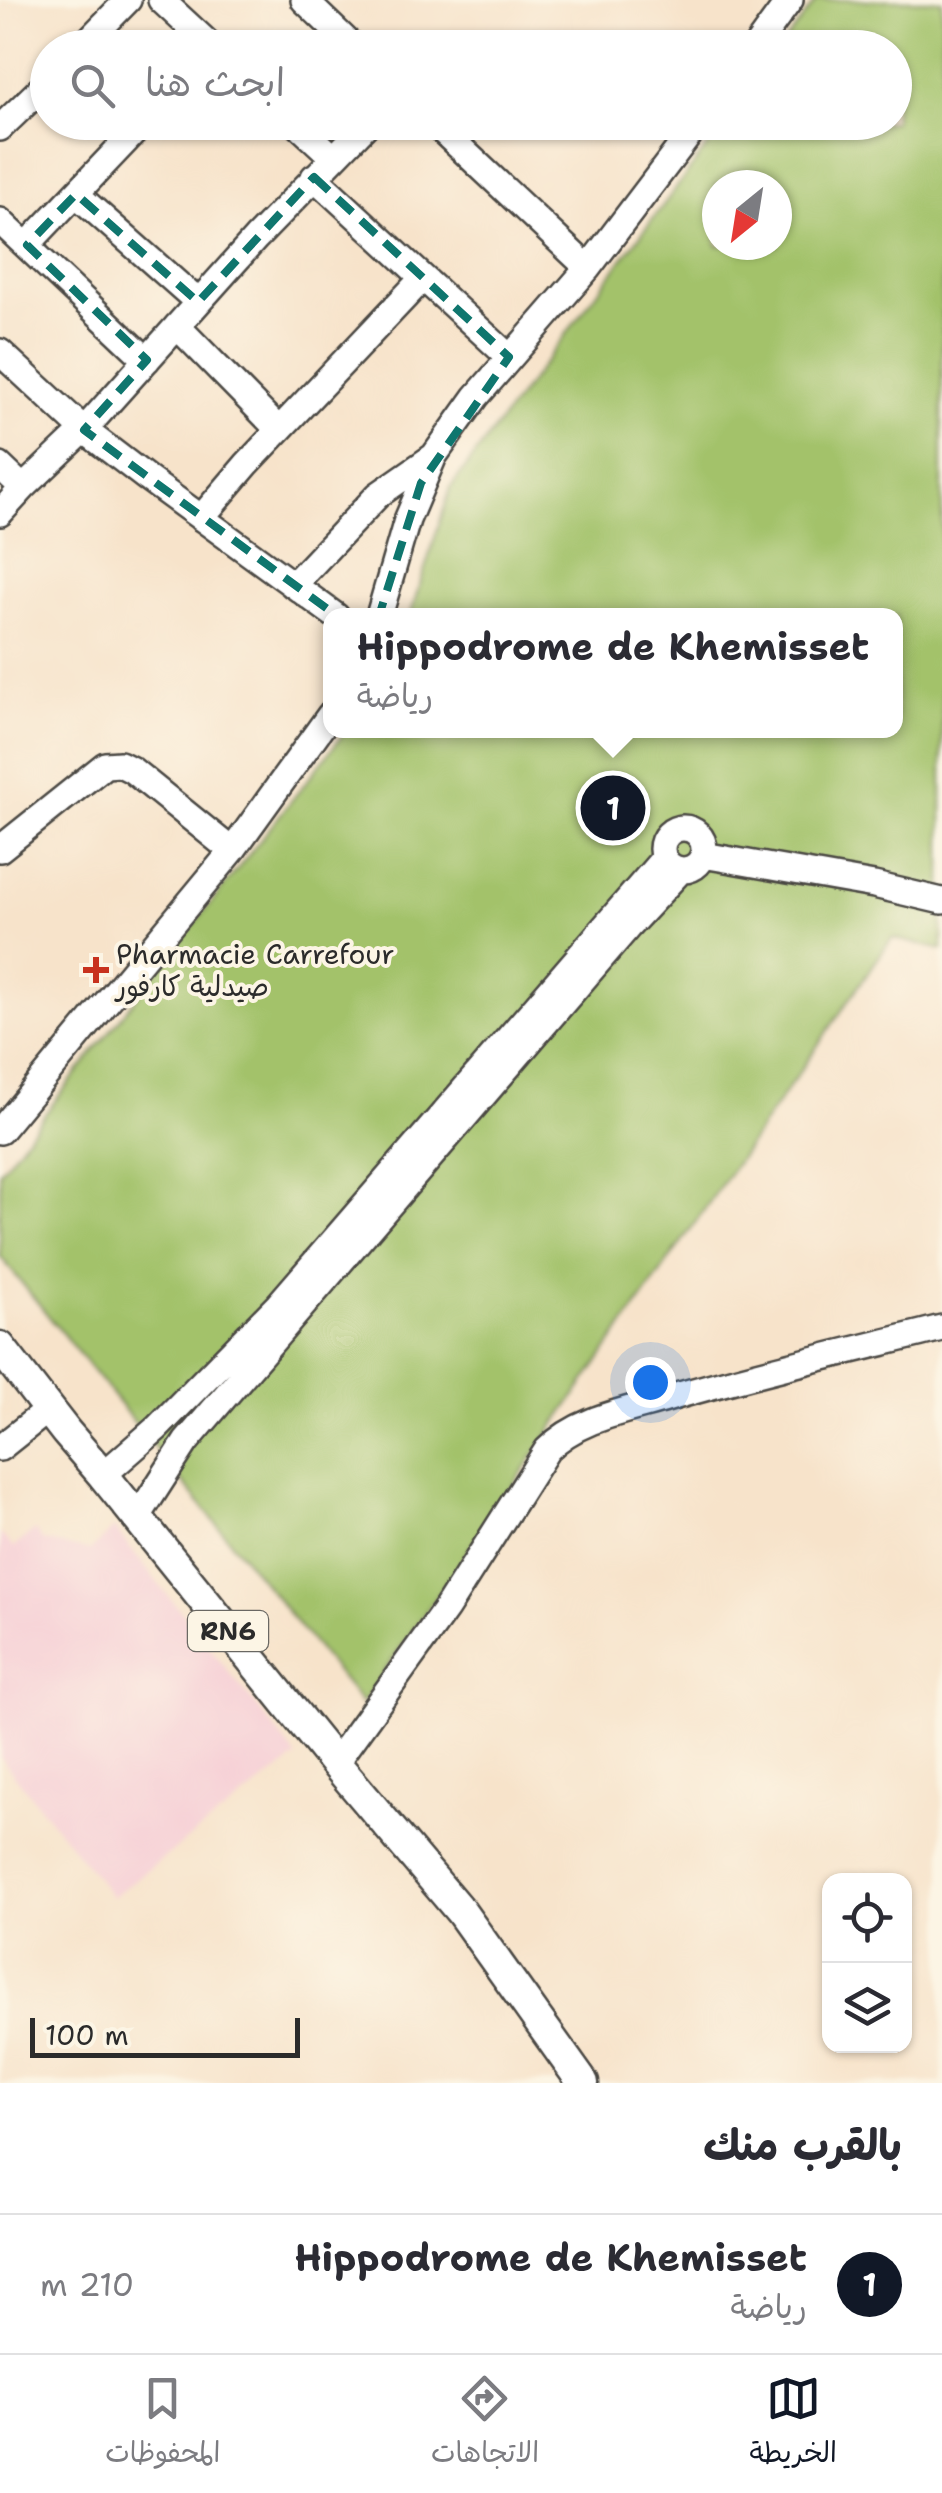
<!DOCTYPE html>
<html lang="ar">
<head>
<meta charset="utf-8">
<style>
  :root { --surface:#fff; --page:#f2f2f3; --text:#2b2b33; --muted:#7c7c81; --line:#e1e1e2; --accent:#111827 }
  body { margin:0; font-family:"Shantell Sans","Playpen Sans Arabic",sans-serif; background:var(--page); color:var(--text); direction:rtl }
  .controls { position:absolute; right:30px; bottom:30px; display:grid; overflow:hidden; border-radius:20px; box-shadow:0 2px 8px #0004 }
  .controls button { width:90px; height:90px; display:grid; place-items:center; padding:0; border:0; border-bottom:2px solid var(--line); background:var(--surface); color:var(--text); font:50px sans-serif }
  .compass { position:absolute; left:702px; top:170px; width:90px; height:90px; border-radius:50%; background:var(--surface); box-shadow:0 2px 8px #0004; rotate:210deg }
  .scale { position:absolute; left:30px; bottom:25px; width:270px; box-sizing:border-box; padding-left:10px; border:5px solid #2b2b2b; border-top:0; font-size:28px; line-height:35px; white-space:nowrap; color:#2b2b2b; -webkit-text-stroke:8px #fcf5e5; paint-order:stroke }
  .you { position:absolute; left:650px; top:1382px; width:35px; height:35px; margin:-25px; border:8px solid #fff; border-radius:50%; background:#1a73e8; box-shadow:0 0 0 15px #1a73e833 }
  .badge { display:grid; place-items:center; width:65px; height:65px; border-radius:50%; background:var(--accent); color:#fff; font-size:32px; font-weight:700 }
  .pin { position:absolute; translate:-50% -50%; border:5px solid #fff; box-shadow:0 2px 10px #0006 }
  .popup { position:absolute; left:323px; top:608px; width:580px; height:130px; box-sizing:border-box; display:grid; place-content:center; border-radius:20px; background:var(--surface); filter:drop-shadow(0 2px 8px #0005); font-size:32px; white-space:nowrap; color:var(--muted) }
  .popup b { font-size:38px; color:var(--text) }
  .popup::after { content:''; position:absolute; left:50%; top:100%; margin-left:-20px; border:20px solid transparent; border-top-color:var(--surface) }
  .list { margin:0; padding:0; list-style:none }
  h2 { display:flex; justify-content:space-between; align-items:center; height:130px; margin:0; padding:0 40px; font-size:42px }
  h2 small { font-size:32px; font-weight:400; color:var(--muted) }
  .list li { display:grid; grid-template-columns:65px 1fr auto; gap:30px; align-items:center; box-sizing:border-box; height:140px; padding:0 40px; border-top:2px solid var(--line) }
  .list b { display:block; font-size:38px; white-space:nowrap }
  .list p { margin:0; font-size:32px; white-space:nowrap; color:var(--muted) }
  .list em { font-size:32px; font-style:normal; color:var(--muted) }
  .icon { flex:none; width:55px; height:55px; fill:none; stroke:currentColor; stroke-width:2; stroke-linecap:round; stroke-linejoin:round }
  .map { position:relative; flex:none; width:942px; height:2083px; overflow:hidden; direction:ltr }
  .search { position:absolute; background:var(--surface); box-shadow:0 2px 8px #0004; left:30px; right:30px; top:30px; height:110px; display:flex; align-items:center; gap:25px; box-sizing:border-box; padding:0 35px; border-radius:55px; color:var(--muted); font-size:38px }
  .sheet { height:270px; background:var(--surface) }
  nav { display:flex; justify-content:space-around; align-items:center; box-sizing:border-box; height:140px; border-top:2px solid var(--line); background:var(--surface); font-size:28px; color:var(--muted) }
  nav a { display:grid; justify-items:center; gap:5px }
  nav .on { color:var(--accent) }
  .map>svg:first-child { display:block }
  .built { fill:#f6cfd6 }
  .green { fill:#a3c26a; stroke:#67764a; stroke-width:2.5; fill-rule:evenodd }
  .lines { fill:none; stroke-linecap:round; stroke-linejoin:round }
  .minor-casing { stroke:#4a4743; stroke-width:30 }
  .major-casing { stroke:#4a4743; stroke-width:35 }
  .minor { stroke:#fff; stroke-width:25 }
  .major { stroke:#fff; stroke-width:30 }
  .marked { fill:none; stroke:#0f766e; stroke-width:8; stroke-dasharray:20 12; stroke-linejoin:round }
  .poi-dot { fill:#c8321e; stroke:#fcf5e5; stroke-width:4 }
  .labels { text-anchor:middle; dominant-baseline:central; stroke-width:8; stroke-linejoin:round; paint-order:stroke }
  .shield { fill:#fcf5e5; stroke:#6a6863; stroke-width:2.5 }
  .shield-label { font-size:25px; font-weight:bold; fill:#2b2b2b }
  .poi-label { font-size:28px; fill:#2b2b2b; stroke:#fcf5e5; text-anchor:start }
</style>
</head>
<body>
<div class="map">
<svg width="942" height="2083" viewBox="0 0 942 2083">
  <rect width="100%" height="100%" fill="#fcf5e5"/>
  <filter id="ink" filterUnits="userSpaceOnUse"><feTurbulence type="fractalNoise" baseFrequency=".01" numOctaves="2"/><feDisplacementMap in="SourceGraphic" scale="20" xChannelSelector="R" yChannelSelector="G"/><feConvolveMatrix kernelMatrix="1 2 1 2 8 2 1 2 1" color-interpolation-filters="sRGB"/></filter>
  <filter id="wash" filterUnits="userSpaceOnUse"><feTurbulence type="fractalNoise" baseFrequency=".0048" numOctaves="4" result="noise"/><feDisplacementMap in="SourceGraphic" scale="40" xChannelSelector="R" yChannelSelector="G"/><feGaussianBlur stdDeviation="2.25" result="paint"/><feColorMatrix in="noise" values="0 0 0 0 0 0 0 0 0 0 0 0 0 0 0 0 0 1.4 0 .05"/><feComposite in="paint" operator="in"/></filter>
  <g filter="url(#wash)">
    <rect width="100%" height="100%" fill="#f7e3ca"/>
    <path class="built" d="M 114,1528 L 297,1757 L 112,1897 L 0,1757 L 0,1533 L 13,1548 L 35,1530 L 43,1541 L 90,1551 Z"/>
    <path class="green" d="M 817,0 L 942,0 L 942,950 L 892,938 L 362,1704 L 0,1256 L 0,1171 L 346,731 L 896,730 L 896,616 L 416,616 L 411,612 L 451,487 L 725,123 L 894,122 L 894,48 L 781,47 ZM 717,185 L 777,185 L 777,245 L 717,245 Z"/>
  </g>
  <g filter="url(#ink)">
    <g class="lines">
      <g class="minor-casing">
        <path id="minor" d="M 161,0 L 213,48
          M 304,0 L 354,48
          M 81,48 L 128,0
          M 755,48 L 790,0
          M 295,122 L 334,158
          M 433,122 L 588,268
          M 0,128 L 48,82
          M 314,177 L 509,357
          M 76,194 L 198,302
          M 0,221 L 147,360
          M 27,245 L 144,122
          M 177,326 L 279,430
          M 0,352 L 84,430 L 148,479 L 336,616
          M 0,466 L 23,488
          M 0,513 L 23,488 L 84,430 L 256,238 L 369,122
          M 201,518 L 247,464 L 422,279
          M 293,585 L 378,495 L 434,456
          M 379,616 L 407,520 L 434,456 L 476,397 L 588,268 L 699,122
          M662 849a21 21 0 1 1 42 0a21 21 0 1 1-42 0Z
          M 0,849 L 105,765 L 120,764 L 132,770 L 232,851
          M 703,855 L 874,885 L 942,901
          M 0,1131 L 232,851 L 330,715
          M 0,1448 L 49,1409
          M 103,1475 L 157,1428 L 278,1305 L 664,858
          M 137,1518 L 186,1442 L 628,927 L 681,870
          M 335,1763 L 446,1609 L 547,1450 C 577,1419 625,1411 666,1399 C 757,1372 850,1351 942,1328"/>
      </g>
      <g class="major-casing">
        <path id="major" d="M 0,1347 L 66,1432 L 103,1475 L 335,1763 L 461,1912 L 583,2083"/>
      </g>
      <use href="#minor" class="minor"/>
      <use href="#major" class="major"/>
    </g>
  </g>
  <path class="marked" d="M 314,177 L 509,357 L 421,483 L 371,641 L 84,430 L 147,360 L 27,245 L 76,194 L 198,302 Z"/>
  <path class="poi-dot" d="M91 955h10v10h10v10h-10v10h-10v-10h-10v-10h10z"/>
  <g class="labels">
    <rect class="shield" x="188" y="1611" width="80" height="40" rx="8"/>
    <g class="shield-label">
      <text x="228" y="1631">RN6</text>
    </g>
    <g class="poi-label">
      <text x="116" y="954">Pharmacie Carrefour<tspan x="116" dy="32">صيدلية كارفور</tspan></text>
    </g>
  </g>
</svg>
<div class="controls">
<button><svg class="icon" aria-label="locate" viewBox="0 0 24 24"><circle cx="12" cy="12" r="6"/><path d="M12 2v4M12 18v4M2 12h4M18 12h4"/></svg></button>
<button><svg class="icon" aria-label="layers" viewBox="0 0 24 24"><path d="M12 4l9 5-9 5-9-5zM3 14l9 5 9-5"/></svg></button>
</div>
<svg class="compass" viewBox="-18 -18 36 36"><path d="M0-13l5 13h-10z" fill="#e53935"/><path d="M0 13l5-13h-10z" fill="#7c7c81"/></svg>
<div class="scale">100 m</div>
<div class="you"></div>
<div class="pin badge" style="left:613px;top:808px">1</div>
<div class="popup"><b>Hippodrome de Khemisset</b>رياضة</div>
<div class="search"><svg class="icon" aria-label="search" viewBox="0 0 24 24"><circle cx="10" cy="10" r="6"/><path d="M15 15l6 6"/></svg>ابحث هنا</div>
</div>
<section class="sheet">
<h2>بالقرب منك<small></small></h2>
<ul class="list">
<li><span class="badge">1</span><div><b>Hippodrome de Khemisset</b><p>رياضة</p></div><em>210 m</em></li>
</ul>
</section>
<nav>
<a class="on"><svg class="icon" aria-label="map" viewBox="0 0 24 24"><path d="M3 6l6-2 6 2 6-2v14l-6 2-6-2-6 2zM9 4v14M15 6v14"/></svg>الخريطة</a>
<a><svg class="icon" aria-label="directions" viewBox="0 0 24 24"><path d="M12 3l9 9-9 9-9-9zM9 14v-3h6M13 9l2 2-2 2"/></svg>الاتجاهات</a>
<a><svg class="icon" aria-label="saved" viewBox="0 0 24 24"><path d="M7 4h10v16l-5-4-5 4z"/></svg>المحفوظات</a>
</nav>
</body>
</html>
